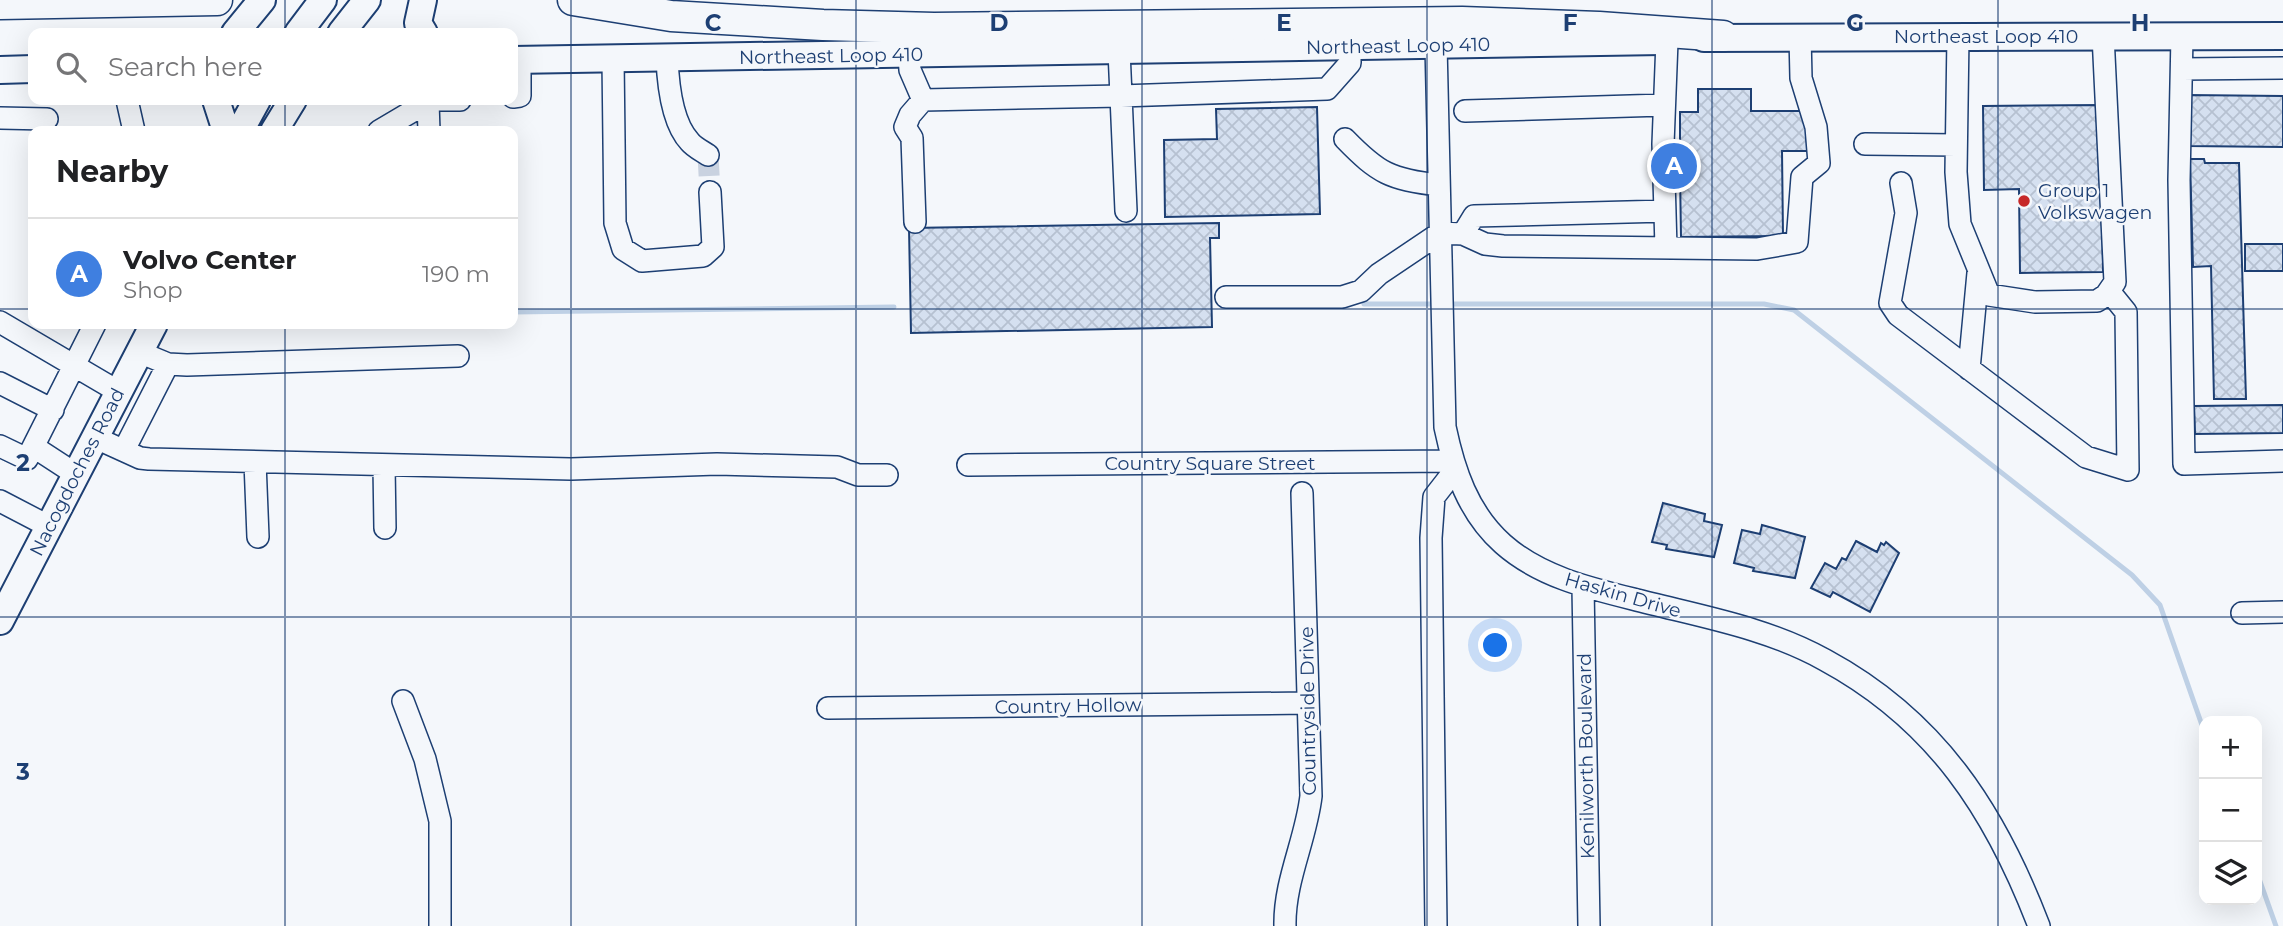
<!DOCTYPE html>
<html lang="en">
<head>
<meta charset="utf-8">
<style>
  :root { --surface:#fff; --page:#f2f2f2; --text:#202124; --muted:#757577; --line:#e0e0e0; --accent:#c62828 }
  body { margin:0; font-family:Montserrat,sans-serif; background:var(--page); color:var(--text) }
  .controls { position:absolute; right:21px; bottom:21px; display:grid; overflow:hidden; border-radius:14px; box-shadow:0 7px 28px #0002 }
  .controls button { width:63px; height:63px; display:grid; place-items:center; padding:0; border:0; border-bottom:2px solid var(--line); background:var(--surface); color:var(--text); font:35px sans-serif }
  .you { position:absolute; left:1496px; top:646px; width:24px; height:24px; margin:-18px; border:5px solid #fff; border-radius:50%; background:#1a73e8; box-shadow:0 0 0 10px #1a73e833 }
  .badge { display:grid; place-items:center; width:46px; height:46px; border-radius:50%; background:var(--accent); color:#fff; font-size:23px; font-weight:700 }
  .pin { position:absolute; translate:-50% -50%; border:4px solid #fff; box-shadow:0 2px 7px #0006 }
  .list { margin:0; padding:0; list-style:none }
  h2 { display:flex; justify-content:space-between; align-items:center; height:91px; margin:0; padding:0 28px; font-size:30px }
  h2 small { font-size:23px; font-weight:400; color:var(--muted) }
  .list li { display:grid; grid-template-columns:46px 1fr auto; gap:21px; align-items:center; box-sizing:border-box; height:112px; padding:0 28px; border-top:2px solid var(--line) }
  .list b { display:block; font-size:26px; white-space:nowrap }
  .list p { margin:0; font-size:23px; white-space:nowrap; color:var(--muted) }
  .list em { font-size:23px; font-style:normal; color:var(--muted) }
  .icon { flex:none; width:38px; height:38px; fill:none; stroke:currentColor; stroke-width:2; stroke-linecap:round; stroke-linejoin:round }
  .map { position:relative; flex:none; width:2283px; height:926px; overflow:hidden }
  .search { position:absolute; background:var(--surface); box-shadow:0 7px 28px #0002; left:28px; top:28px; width:490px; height:77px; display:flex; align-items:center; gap:18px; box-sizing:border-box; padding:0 24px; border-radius:14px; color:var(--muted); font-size:26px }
  .panel { position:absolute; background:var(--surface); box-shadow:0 7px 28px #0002; left:28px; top:126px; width:490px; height:203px; border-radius:14px }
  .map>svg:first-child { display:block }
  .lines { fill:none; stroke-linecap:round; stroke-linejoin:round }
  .stream { stroke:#bed0e5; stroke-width:5 }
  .building { fill:url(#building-cross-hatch); stroke:#1d3f73; stroke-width:2 }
  .minor-tunnel { stroke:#c9d2e0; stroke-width:21; stroke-dasharray:21 10; stroke-linecap:butt }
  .minor-casing { stroke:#1d3f73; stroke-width:24 }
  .major-casing { stroke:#1d3f73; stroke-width:30 }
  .highway-casing { stroke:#1d3f73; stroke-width:33 }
  .minor { stroke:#f4f7fb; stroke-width:21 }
  .major { stroke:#f4f7fb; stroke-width:26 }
  .highway { stroke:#f4f7fb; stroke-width:30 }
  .grid { fill:none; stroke:#1d3f73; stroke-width:2; stroke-opacity:0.55 }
  .poi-dot { fill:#c62828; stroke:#f4f7fb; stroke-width:2.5 }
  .labels { text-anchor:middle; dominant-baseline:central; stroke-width:5; stroke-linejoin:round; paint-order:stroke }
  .street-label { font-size:19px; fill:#1d3f73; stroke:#f4f7fb }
  .poi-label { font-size:19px; fill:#1d3f73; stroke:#f4f7fb; text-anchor:start }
  .grid-label { font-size:23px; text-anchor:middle; font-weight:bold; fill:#1d3f73; stroke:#f4f7fb; stroke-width:5; stroke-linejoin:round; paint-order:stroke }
</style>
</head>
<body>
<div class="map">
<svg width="2283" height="926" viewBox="0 0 2283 926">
  <defs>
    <pattern id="building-cross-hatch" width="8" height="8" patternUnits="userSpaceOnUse" patternTransform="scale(1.75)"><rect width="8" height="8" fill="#d5e0f0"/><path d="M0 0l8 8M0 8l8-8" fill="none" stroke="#b6c1d1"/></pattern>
  </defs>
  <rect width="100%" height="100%" fill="#f4f7fb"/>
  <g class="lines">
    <path class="stream" d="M 1364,304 L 1438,304
      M 1448,304 L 1764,304 L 1794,310 L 2132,575 L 2160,605 L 2204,731
      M 513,312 L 894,307
      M 2257,873 L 2276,926"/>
  </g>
  <path class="building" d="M 1698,89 L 1751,89 L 1751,111 L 1808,111 L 1808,151 L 1782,151 L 1783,236 L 1681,237 L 1680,174 L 1667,174 L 1667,153 L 1680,153 L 1680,112 L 1698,112 Z
    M 2188,95 L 2283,96 L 2283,147 L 2188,146 Z
    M 2101,105 L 2103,272 L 2020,273 L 2019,189 L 1984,190 L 1983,106 Z
    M 1317,107 L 1320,214 L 1165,217 L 1164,140 L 1217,139 L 1216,109 Z
    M 414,113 L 423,131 L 385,131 Z
    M 2190,159 L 2204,159 L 2205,163 L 2239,163 L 2246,399 L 2214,399 L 2211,266 L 2193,267 Z
    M 1219,223 L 1219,238 L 1210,238 L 1212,327 L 911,333 L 909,228 Z
    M 2245,244 L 2283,244 L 2283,271 L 2245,271 Z
    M 2283,405 L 2283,433 L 2195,434 L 2194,406 Z
    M 1663,503 L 1705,514 L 1704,521 L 1722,525 L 1714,557 L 1666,549 L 1667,545 L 1652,542 Z
    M 1762,525 L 1805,537 L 1795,578 L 1753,571 L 1754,568 L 1734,563 L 1742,530 L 1760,534 Z
    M 1856,541 L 1877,552 L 1881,543 L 1884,545 L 1886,542 L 1899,553 L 1870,612 L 1833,592 L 1830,597 L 1811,588 L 1825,563 L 1836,569 L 1842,558 L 1846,560 Z"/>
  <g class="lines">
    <path class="minor-tunnel" d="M 708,155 L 710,192"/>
    <g class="minor-casing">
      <path id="minor" d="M 1958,36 L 1956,172 L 1960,224 L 1989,295 L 2035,302 L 2097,301 L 2106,295 L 2115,282 L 2103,35
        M 2182,36 L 2179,180 L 2184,464 L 2283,461
        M 1436,45 L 1445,427 C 1454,470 1468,513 1503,544 C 1539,576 1588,588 1633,599 C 1698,616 1766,627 1825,660 C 1936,720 1995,811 2039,926
        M 1119,51 L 1121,96 L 1327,89 L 1350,63 L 1350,47
        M 909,54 L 910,70 L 923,100
        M 667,58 C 668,84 672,123 690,142 C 694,147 702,151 708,155
        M 613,59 L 615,223 L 623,249 L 642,261 L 703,256 L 713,247 L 710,192
        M 2182,69 L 2283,68
        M 513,97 L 520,96 L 520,60
        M 127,100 L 134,131
        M 428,100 L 460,100
        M 1465,111 L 1663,105
        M 0,118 L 47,119
        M 379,131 L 428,102 L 429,131
        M 1345,139 C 1378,173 1391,180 1439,185
        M 1865,144 L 1956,145
        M 1901,183 L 1906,213 L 1890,303 L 1898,315 L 2086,457 L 2128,470 L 2126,312 L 2109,291
        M 915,222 L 912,138 L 905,127 L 910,115 L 923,100 L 1121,96 L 1126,211
        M 1463,234 L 1474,216 L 1665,211
        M 1666,248 L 1663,144 L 1667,41
        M 1226,297 L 1342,297 L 1361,291 L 1379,274 L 1440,233 L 1463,234 L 1485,244 L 1503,246 L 1757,249 L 1797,242 L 1802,177 L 1819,163 L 1816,127 L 1801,78 L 1800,36
        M 0,322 L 119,392
        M 139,352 L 168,364 L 187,365 L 458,356
        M 1969,369 L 1978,273
        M 0,383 L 53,410
        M 96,438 L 140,458 L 149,459 L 571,469 L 717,464 L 837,467 L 858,475 L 887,475
        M 0,446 L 27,459 L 95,324
        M 34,447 L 77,475
        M 124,450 L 168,364
        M 255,462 L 258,537
        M 968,465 L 1452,461
        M 384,466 L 385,528
        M 0,501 L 50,527
        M 1583,587 L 1589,926
        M 2242,613 L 2283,612
        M 403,701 L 425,759 L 440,821 L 440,926
        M 828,708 L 1308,703
        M 1285,926 C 1284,881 1306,840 1311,796 L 1302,493
        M 1436,926 L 1431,538 L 1434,497 L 1455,470"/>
    </g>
    <g class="major-casing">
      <path id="major" d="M 423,0 L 418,23 L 424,33
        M 235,33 L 262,0
        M 298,33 L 323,0
        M 341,33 L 367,0
        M 1704,38 L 2283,36
        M 513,60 L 1662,41
        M 0,70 L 33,69
        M 216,100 L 226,131
        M 240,131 L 257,100
        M 274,131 L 293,100
        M 0,621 L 154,324"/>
    </g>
    <g class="highway-casing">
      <path id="highway" d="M 573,0 L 671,16 L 823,25 L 934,28 L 1462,22 L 1599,27 L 1723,36
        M 0,4 L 217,0"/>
    </g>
    <use href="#minor" class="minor"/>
    <use href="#major" class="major"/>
    <use href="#highway" class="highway"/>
  </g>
  <path class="grid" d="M 285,0 L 285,33M 571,0 L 571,926M 856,0 L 856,926M 1142,0 L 1142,926M 1427,0 L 1427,926M 1712,0 L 1712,926M 1998,0 L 1998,926M 285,100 L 285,131M 0,309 L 33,309M 513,309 L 2283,309M 285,324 L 285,926M 0,617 L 2283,617"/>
  <circle class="poi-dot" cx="2024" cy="201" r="7"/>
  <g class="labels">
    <g class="street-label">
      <text x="1986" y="36">Northeast Loop 410</text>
      <text transform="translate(1398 46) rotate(-1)">Northeast Loop 410</text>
      <text transform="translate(831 56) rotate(-1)">Northeast Loop 410</text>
      <text x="1210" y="463">Country Square Street</text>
      <text transform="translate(77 472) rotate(-63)">Nacogdoches Road</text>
      <text transform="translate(1623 595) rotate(16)">Haskin Drive</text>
      <text transform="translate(1068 706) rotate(-1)">Country Hollow</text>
      <text transform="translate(1308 711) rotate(-91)">Countryside Drive</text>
      <text transform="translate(1586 756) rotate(-91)">Kenilworth Boulevard</text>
    </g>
    <g class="poi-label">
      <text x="2038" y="190">Group 1<tspan x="2038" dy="22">Volkswagen</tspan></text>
    </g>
  </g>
  <g class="grid-label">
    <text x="713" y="31">C</text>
    <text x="999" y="31">D</text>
    <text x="1284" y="31">E</text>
    <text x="1570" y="31">F</text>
    <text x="1855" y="31">G</text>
    <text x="2140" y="31">H</text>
    <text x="23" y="471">2</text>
    <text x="23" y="780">3</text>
  </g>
</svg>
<div class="controls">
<button>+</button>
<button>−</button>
<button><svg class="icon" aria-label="layers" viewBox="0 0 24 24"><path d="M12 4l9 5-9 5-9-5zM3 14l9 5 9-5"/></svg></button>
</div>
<div class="you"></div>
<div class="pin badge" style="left:1674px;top:166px;background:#3f7fe0">A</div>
<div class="search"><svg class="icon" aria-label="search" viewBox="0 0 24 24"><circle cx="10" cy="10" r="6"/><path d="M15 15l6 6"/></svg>Search here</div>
<section class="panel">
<h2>Nearby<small></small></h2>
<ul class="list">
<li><span class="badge" style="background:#3f7fe0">A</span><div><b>Volvo Center</b><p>Shop</p></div><em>190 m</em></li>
</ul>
</section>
</div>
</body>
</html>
